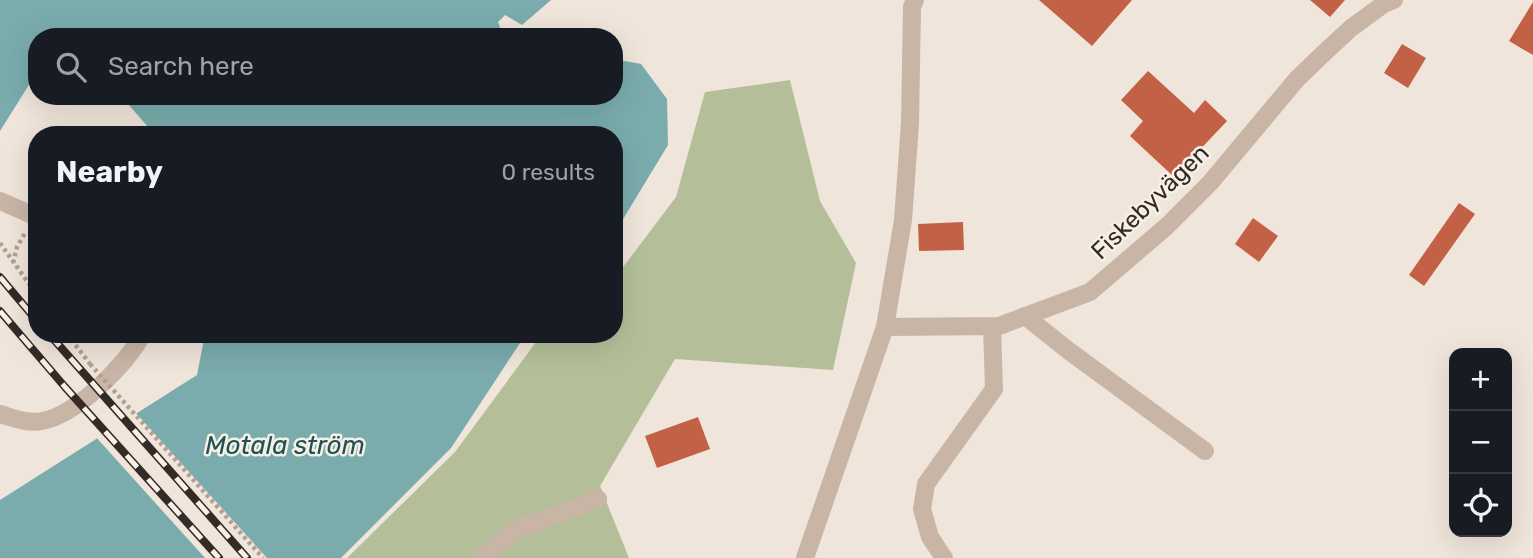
<!DOCTYPE html>
<html lang="en">
<head>
<meta charset="utf-8">
<style>
  :root { --surface:#171b24; --page:#20242c; --text:#f1f3f6; --muted:#9ea1a6; --line:#363941 }
  body { margin:0; font-family:Rubik,sans-serif; background:var(--page); color:var(--text) }
  .controls { position:absolute; right:21px; bottom:21px; display:grid; overflow:hidden; border-radius:14px; box-shadow:0 7px 28px #0002 }
  .controls button { width:63px; height:63px; display:grid; place-items:center; padding:0; border:0; border-bottom:2px solid var(--line); background:var(--surface); color:var(--text); font:35px sans-serif }
  .list { margin:0; padding:0; list-style:none }
  h2 { display:flex; justify-content:space-between; align-items:center; height:91px; margin:0; padding:0 28px; font-size:30px }
  h2 small { font-size:23px; font-weight:400; color:var(--muted) }
  .icon { flex:none; width:38px; height:38px; fill:none; stroke:currentColor; stroke-width:2; stroke-linecap:round; stroke-linejoin:round }
  .map { position:relative; flex:none; width:1533px; height:558px; overflow:hidden }
  .search { position:absolute; background:var(--surface); box-shadow:0 7px 28px #0002; left:28px; top:28px; width:595px; height:77px; display:flex; align-items:center; gap:18px; box-sizing:border-box; padding:0 24px; border-radius:28px; color:var(--muted); font-size:26px }
  .panel { position:absolute; background:var(--surface); box-shadow:0 7px 28px #0002; left:28px; top:126px; width:595px; height:217px; border-radius:28px }
  .map>svg:first-child { display:block }
  .green { fill:#b4bf9a }
  .water { fill:#7aacad }
  .pier { fill:#f0e5da }
  .building { fill:#c26146 }
  .lines { fill:none; stroke-linecap:round; stroke-linejoin:round }
  .path { stroke:#b49f91; stroke-width:4.5; stroke-dasharray:3.5 3.5; stroke-linecap:butt }
  .minor { stroke:#c8b5a6; stroke-width:18 }
  .rail-casing { stroke:#342b27; stroke-width:8 }
  .rail { stroke:#f8efe6; stroke-width:5; stroke-dasharray:16; stroke-linecap:butt }
  .path-bridge { stroke:#b49f91; stroke-width:4.5; stroke-dasharray:3.5 3.5; stroke-linecap:butt }
  .labels { text-anchor:middle; dominant-baseline:central; stroke-width:5; stroke-linejoin:round; paint-order:stroke }
  .street-label { font-size:24px; fill:#342b27; stroke:#f8efe6 }
  .water-label { font-size:26px; font-style:italic; fill:#1e5354; stroke:#f8efe6 }
</style>
</head>
<body>
<div class="map">
<svg width="1533" height="558" viewBox="0 0 1533 558">
  <rect width="100%" height="100%" fill="#f0e5da"/>
  <path class="green" d="M 790,80 L 820,201 L 856,263 L 833,370 L 675,359 L 600,486 L 629,558 L 347,558 L 455,452 L 542,334 L 614,334 L 614,279 L 676,197 L 705,92 Z"/>
  <path class="water" d="M 0,0 L 551,0 L 522,25 L 505,15 L 498,22 L 504,37 L 37,37 L 37,76 L 32,80 L 0,131 Z
    M 614,59 L 641,64 L 667,99 L 668,145 L 614,234 L 614,135 L 155,135 L 121,96 L 614,96 Z
    M 205,334 L 526,334 L 451,448 L 341,558 L 0,558 L 0,500 L 197,375 Z"/>
  <path class="pier" d="M 134,411 L 267,558 L 205,558 L 95,436 Z"/>
  <path class="building" d="M 1039,0 L 1132,0 L 1092,46 Z
    M 1310,0 L 1345,0 L 1330,17 Z
    M 1533,2 L 1533,55 L 1509,41 Z
    M 1402,44 L 1426,58 L 1408,88 L 1384,73 Z
    M 1148,71 L 1194,113 L 1205,100 L 1227,121 L 1174,177 L 1130,136 L 1143,121 L 1121,100 Z
    M 1459,203 L 1475,214 L 1424,286 L 1409,275 Z
    M 1253,218 L 1278,236 L 1259,262 L 1235,244 Z
    M 963,222 L 964,250 L 919,251 L 918,224 Z
    M 698,417 L 710,449 L 657,468 L 645,436 Z"/>
  <g class="lines">
    <path class="path" d="M 0,243 L 37,295
      M 13,263 L 17,247 L 25,233
      M 67,334 L 90,364"/>
    <path class="minor" d="M 0,201 L 37,217
      M 1025,316 L 1069,351 L 1205,451
      M 885,327 L 999,326 L 1090,292 L 1167,226 L 1210,183 L 1297,79 L 1324,53 L 1351,28 L 1384,4 L 1394,0
      M 0,414 C 14,418 27,424 42,421 C 77,415 126,364 143,334
      M 482,558 L 516,530 L 598,499
      M 805,558 L 885,327 L 903,220 L 910,123 L 912,7 L 915,0
      M 944,558 L 930,537 L 922,509 L 926,484 L 994,389 L 992,327"/>
    <g class="rail-casing">
      <path id="rail" d="M 0,277 L 37,321
        M 0,311 L 65,387 L 219,558
        M 49,334 L 247,558"/>
    </g>
    <use href="#rail" class="rail"/>
    <path class="path-bridge" d="M 90,364 L 263,558"/>
  </g>
  <g class="labels">
    <g class="street-label">
      <text transform="translate(1150 202) rotate(-44)">Fiskebyvägen</text>
    </g>
    <g class="water-label">
      <text x="285" y="445">Motala ström</text>
    </g>
  </g>
</svg>
<div class="controls">
<button>+</button>
<button>−</button>
<button><svg class="icon" aria-label="locate" viewBox="0 0 24 24"><circle cx="12" cy="12" r="6"/><path d="M12 2v4M12 18v4M2 12h4M18 12h4"/></svg></button>
</div>
<div class="search"><svg class="icon" aria-label="search" viewBox="0 0 24 24"><circle cx="10" cy="10" r="6"/><path d="M15 15l6 6"/></svg>Search here</div>
<section class="panel">
<h2>Nearby<small>0 results</small></h2>
<ul class="list">
</ul>
</section>
</div>
</body>
</html>
